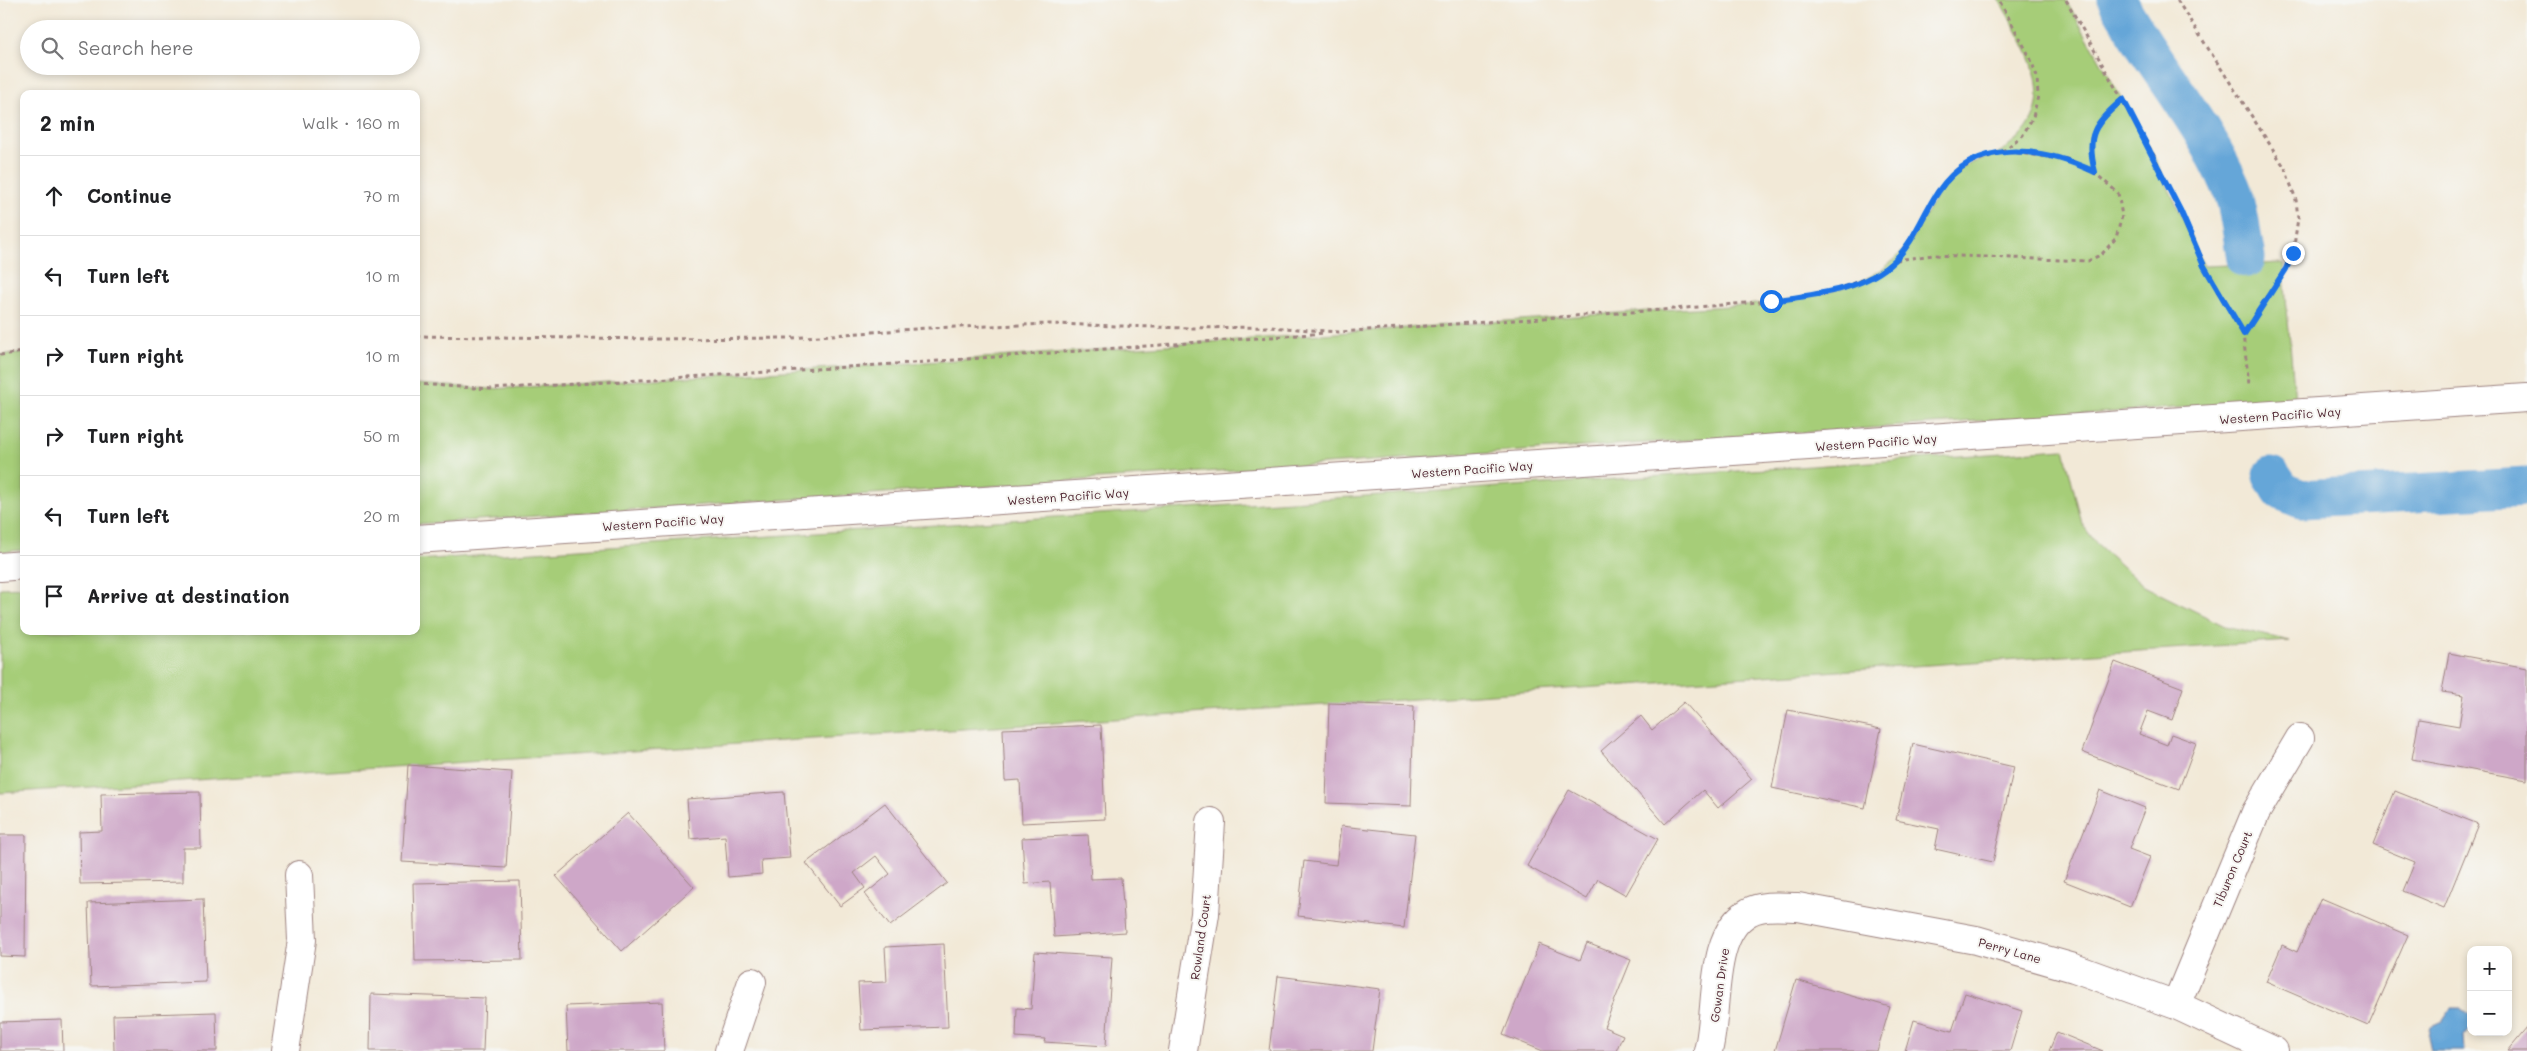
<!DOCTYPE html>
<html lang="en">
<head>
<meta charset="utf-8">
<style>
  :root { --surface:#fff; --page:#f2f2f2; --text:#202124; --muted:#757577; --line:#e0e0e0 }
  body { margin:0; font-family:Mali,sans-serif; background:var(--page); color:var(--text) }
  .controls { position:absolute; right:15px; bottom:15px; display:grid; overflow:hidden; border-radius:10px; box-shadow:0 2px 8px #0003 }
  .controls button { width:45px; height:45px; display:grid; place-items:center; padding:0; border:0; border-bottom:1px solid var(--line); background:var(--surface); color:var(--text); font:25px sans-serif }
  .stop { position:absolute; width:15px; height:15px; margin:-11px; border:4px solid #1a73e8; border-radius:50%; background:#fff }
  .stop.end { background:#1a73e8; border-color:#fff; box-shadow:0 1px 5px #0008 }
  .list { margin:0; padding:0; list-style:none }
  h2 { display:flex; justify-content:space-between; align-items:center; height:65px; margin:0; padding:0 20px; font-size:21px }
  h2 small { font-size:16px; font-weight:400; color:var(--muted) }
  .list li { display:grid; grid-template-columns:32px 1fr auto; gap:15px; align-items:center; box-sizing:border-box; height:80px; padding:0 20px; border-top:1px solid var(--line) }
  .list b { display:block; font-size:19px; white-space:nowrap }
  .list em { font-size:16px; font-style:normal; color:var(--muted) }
  .icon { flex:none; width:28px; height:28px; fill:none; stroke:currentColor; stroke-width:2; stroke-linecap:round; stroke-linejoin:round }
  .map { position:relative; flex:none; width:2527px; height:1051px; overflow:hidden }
  .search { position:absolute; background:var(--surface); box-shadow:0 2px 8px #0003; left:20px; top:20px; width:400px; height:55px; display:flex; align-items:center; gap:12px; box-sizing:border-box; padding:0 18px; border-radius:28px; color:var(--muted); font-size:19px }
  .panel { position:absolute; background:var(--surface); box-shadow:0 2px 8px #0003; left:20px; top:90px; width:400px; height:545px; border-radius:10px }
  .map>svg:first-child { display:block }
  .green { fill:#a6cd78; stroke:#787652 }
  .water { fill:#65a6d8; stroke:#586282 }
  .lines { fill:none; stroke-linecap:round; stroke-linejoin:round }
  .canal { stroke:#65a6d8; stroke-width:39 }
  .building { fill:#cea7c8 }
  .minor-casing { stroke:#9e8481; stroke-width:30 }
  .tertiary-casing { stroke:#9e8481; stroke-width:30 }
  .path { stroke:#9e8481; stroke-width:3; stroke-dasharray:4 4; stroke-linecap:butt }
  .minor { stroke:#fff; stroke-width:28 }
  .tertiary { stroke:#fff; stroke-width:28 }
  .route { stroke:#1a73e8; stroke-width:6 }
  .labels { text-anchor:middle; dominant-baseline:central; stroke-width:4; stroke-linejoin:round; paint-order:stroke }
  .street-label { font-size:12px; fill:#4a1f2b; stroke:#f6f6f2 }
</style>
</head>
<body>
<div class="map">
<svg width="2527" height="1051" viewBox="0 0 2527 1051">
  <rect width="100%" height="100%" fill="#f6f6f2"/>
  <filter id="ink" filterUnits="userSpaceOnUse"><feTurbulence type="fractalNoise" baseFrequency=".02" numOctaves="2"/><feDisplacementMap in="SourceGraphic" scale="10" xChannelSelector="R" yChannelSelector="G"/><feConvolveMatrix kernelMatrix="1 2 1 2 8 2 1 2 1" color-interpolation-filters="sRGB"/></filter>
  <filter id="wash" filterUnits="userSpaceOnUse"><feTurbulence type="fractalNoise" baseFrequency=".0096" numOctaves="4" result="noise"/><feDisplacementMap in="SourceGraphic" scale="20" xChannelSelector="R" yChannelSelector="G"/><feGaussianBlur stdDeviation="1.12" result="paint"/><feColorMatrix in="noise" values="0 0 0 0 0 0 0 0 0 0 0 0 0 0 0 0 0 1.4 0 .05"/><feComposite in="paint" operator="in"/></filter>
  <g filter="url(#wash)">
    <rect width="100%" height="100%" fill="#f2e9d7"/>
    <path class="green" d="M 1999,0 L 2066,0 L 2155,158 L 2204,266 L 2283,263 L 2295,400 L 416,524 L 416,384 L 490,389 L 575,384 L 912,363 L 1661,310 C 1728,305 1843,307 1894,260 C 1921,237 1928,198 1954,174 C 1969,160 1989,160 2005,149 C 2067,106 2027,49 1999,0 Z
      M 24,352 L 24,550 L 0,552 L 0,355 Z
      M 2064,449 L 2082,524 L 2096,543 L 2144,586 L 2225,626 L 2290,641 L 0,793 L 0,588 L 24,587 L 24,631 L 416,631 L 416,560 Z"/>
    <path class="water" d="M 2451,1008 L 2461,1008 L 2471,1015 L 2471,1027 L 2464,1036 L 2465,1051 L 2432,1051 L 2429,1037 L 2431,1026 L 2442,1021 Z"/>
    <g class="lines">
      <path class="canal" d="M 2117,0 C 2152,64 2202,119 2231,187 C 2239,206 2242,237 2246,258
        M 2272,476 L 2282,491 L 2301,499 L 2527,487"/>
    </g>
    <g id="blocks">
      <path class="building" d="M 2449,653 L 2527,668 L 2527,780 L 2412,759 L 2419,719 L 2459,726 L 2464,695 L 2442,692 Z
        M 2115,662 L 2183,688 L 2172,720 L 2148,711 L 2139,734 L 2167,745 L 2171,734 L 2196,743 L 2179,789 L 2082,752 Z
        M 1684,702 L 1752,779 L 1718,808 L 1703,790 L 1665,824 L 1601,751 L 1641,716 L 1652,730 Z
        M 1329,703 L 1414,706 L 1411,806 L 1326,803 Z
        M 1788,710 L 1881,729 L 1865,808 L 1772,788 Z
        M 1101,725 L 1105,819 L 1022,823 L 1020,780 L 1005,781 L 1003,729 Z
        M 1913,744 L 2014,767 L 1993,862 L 1935,849 L 1939,829 L 1896,820 Z
        M 408,765 L 512,772 L 506,868 L 402,862 Z
        M 1569,790 L 1658,839 L 1626,895 L 1598,879 L 1587,899 L 1527,866 Z
        M 2100,790 L 2145,808 L 2129,849 L 2150,857 L 2130,907 L 2064,881 Z
        M 2395,791 L 2478,824 L 2444,908 L 2403,891 L 2415,862 L 2373,845 Z
        M 200,792 L 201,848 L 183,848 L 183,882 L 80,884 L 79,832 L 102,831 L 101,794 Z
        M 784,792 L 790,858 L 761,860 L 762,874 L 728,877 L 725,836 L 690,839 L 687,799 Z
        M 885,803 L 947,883 L 890,926 L 865,894 L 890,874 L 876,856 L 854,873 L 865,888 L 840,906 L 806,863 Z
        M 628,813 L 694,887 L 622,951 L 556,876 Z
        M 1341,826 L 1415,834 L 1404,928 L 1298,916 L 1304,861 L 1336,865 Z
        M 0,835 L 26,835 L 25,957 L 0,956 Z
        M 1088,835 L 1091,879 L 1121,878 L 1125,932 L 1054,937 L 1050,882 L 1025,884 L 1022,838 Z
        M 520,881 L 522,960 L 415,961 L 413,883 Z
        M 2321,898 L 2408,935 L 2368,1026 L 2266,982 L 2282,945 L 2297,952 Z
        M 203,899 L 206,982 L 91,986 L 88,903 Z
        M 1587,943 L 1631,960 L 1604,1027 L 1623,1035 L 1616,1051 L 1543,1051 L 1503,1035 L 1539,944 L 1580,960 Z
        M 944,944 L 948,1027 L 861,1030 L 858,983 L 887,982 L 885,947 Z
        M 1035,952 L 1112,957 L 1106,1046 L 1044,1042 L 1045,1039 L 1016,1037 L 1017,1008 L 1031,1009 Z
        M 1278,976 L 1380,989 L 1372,1051 L 1269,1051 Z
        M 1796,980 L 1890,1007 L 1877,1051 L 1775,1051 Z
        M 1965,993 L 2022,1011 L 2010,1051 L 1905,1051 L 1914,1020 L 1952,1031 Z
        M 371,994 L 485,998 L 483,1051 L 370,1051 Z
        M 662,1002 L 664,1051 L 568,1051 L 566,1006 Z
        M 216,1012 L 217,1051 L 114,1051 L 113,1015 Z
        M 62,1020 L 63,1051 L 0,1051 L 0,1022 Z
        M 2527,1028 L 2527,1051 L 2508,1051 Z
        M 2057,1032 L 2103,1051 L 2049,1051 Z"/>
    </g>
  </g>
  <g filter="url(#ink)">
    <use href="#blocks" fill-opacity="0" stroke="#9e8481" stroke-width="1"/>
    <g class="lines">
      <g class="minor-casing">
        <path id="minor" d="M 2176,1005 L 2256,812 L 2300,738
          M 285,1051 L 302,940 L 299,875
          M 729,1051 L 752,982
          M 1183,1051 L 1205,914 L 1211,822
          M 1708,1051 C 1719,1011 1708,934 1749,912 C 1763,904 1783,907 1798,907 L 1976,940 L 2074,968 L 2176,1005 L 2274,1051"/>
      </g>
      <g class="tertiary-casing">
        <path id="tertiary" d="M 416,539 L 2527,398
          M 0,567 L 24,565"/>
      </g>
      <path class="path" d="M 2066,0 L 2155,158 L 2205,266 L 2243,334 L 2249,384
        M 2177,0 L 2285,168 L 2296,200 L 2298,218 L 2293,253 L 2286,269 L 2243,334
        M 2095,172 C 2085,132 2095,125 2123,99
        M 1896,260 L 1934,255 L 2088,261 L 2102,254 L 2116,238 L 2122,216 L 2118,193 L 2095,173 L 2066,159 L 2004,151
        M 416,336 L 654,339 L 791,338 L 928,328 L 1051,324 L 1188,328 L 1270,327 L 1339,332 L 1661,310 L 1771,301 L 1831,292 L 1875,275 L 1895,260 L 1911,240 L 1938,191 L 1956,172 L 1973,162 L 2003,151 L 2023,135 L 2033,117 L 2038,96 L 2037,77 L 2030,57 L 1999,0
        M 0,355 L 24,352
        M 416,384 L 490,389 L 575,384 L 912,363 L 1326,333"/>
      <use href="#minor" class="minor"/>
      <use href="#tertiary" class="tertiary"/>
    </g>
  </g>
  <g class="lines" filter="url(#ink)">
    <path class="route" d="M 1771,301 C 1813,295 1864,291 1895,260 C 1915,240 1923,214 1938,192 C 1976,135 2043,148 2095,172 C 2085,134 2095,124 2123,99 L 2180,210 L 2204,266 L 2244,334 L 2286,269 L 2293,253"/>
  </g>
  <g class="labels">
    <g class="street-label">
      <text transform="translate(2280 415) rotate(-4)">Western Pacific Way</text>
      <text transform="translate(1876 442) rotate(-4)">Western Pacific Way</text>
      <text transform="translate(1472 469) rotate(-4)">Western Pacific Way</text>
      <text transform="translate(1068 496) rotate(-4)">Western Pacific Way</text>
      <text transform="translate(663 522) rotate(-4)">Western Pacific Way</text>
      <text transform="translate(2232 869) rotate(-67)">Tiburon Court</text>
      <text transform="translate(1200 937) rotate(-82)">Rowland Court</text>
      <text transform="translate(2010 950) rotate(16)">Perry Lane</text>
      <text transform="translate(1719 985) rotate(-82)">Gowan Drive</text>
    </g>
  </g>
</svg>
<div class="controls">
<button>+</button>
<button>−</button>
</div>
<div class="stop" style="left:1771px;top:301px"></div>
<div class="stop end" style="left:2293px;top:253px"></div>
<div class="search"><svg class="icon" aria-label="search" viewBox="0 0 24 24"><circle cx="10" cy="10" r="6"/><path d="M15 15l6 6"/></svg>Search here</div>
<section class="panel">
<h2>2 min<small>Walk · 160 m</small></h2>
<ul class="list">
<li><svg class="icon" aria-label="ahead" viewBox="0 0 24 24"><path d="M12 20V5M6 11l6-6 6 6"/></svg><div><b>Continue</b></div><em>70 m</em></li>
<li><svg class="icon" aria-label="left" viewBox="0 0 24 24"><path d="M17 20v-9H6M10 6l-5 5 5 5"/></svg><div><b>Turn left</b></div><em>10 m</em></li>
<li><svg class="icon" aria-label="right" viewBox="0 0 24 24"><path d="M7 20v-9h11M14 6l5 5-5 5"/></svg><div><b>Turn right</b></div><em>10 m</em></li>
<li><svg class="icon" aria-label="right" viewBox="0 0 24 24"><path d="M7 20v-9h11M14 6l5 5-5 5"/></svg><div><b>Turn right</b></div><em>50 m</em></li>
<li><svg class="icon" aria-label="left" viewBox="0 0 24 24"><path d="M17 20v-9H6M10 6l-5 5 5 5"/></svg><div><b>Turn left</b></div><em>20 m</em></li>
<li><svg class="icon" aria-label="arrive" viewBox="0 0 24 24"><path d="M6 21V4h12l-3 4 3 4H6"/></svg><div><b>Arrive at destination</b></div></li>
</ul>
</section>
</div>
</body>
</html>
